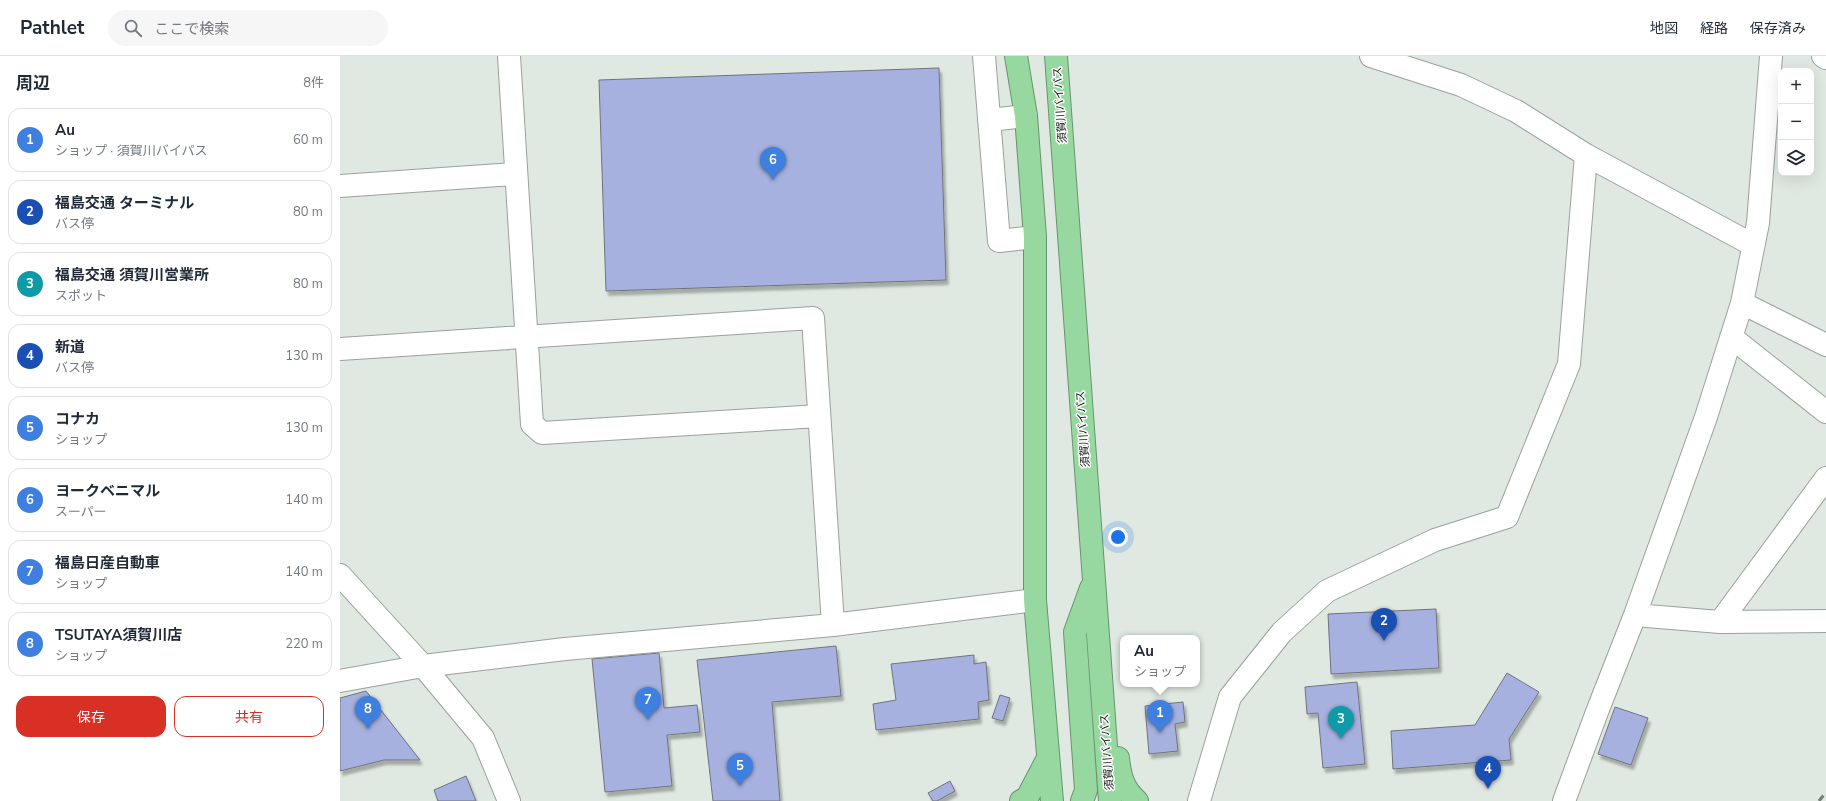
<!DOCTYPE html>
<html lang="ja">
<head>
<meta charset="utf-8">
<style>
  :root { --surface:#fff; --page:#f6f6f7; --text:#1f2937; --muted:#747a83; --line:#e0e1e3; --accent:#d93025 }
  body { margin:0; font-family:"Nunito Sans","Noto Sans JP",sans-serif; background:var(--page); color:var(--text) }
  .controls { position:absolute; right:12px; top:12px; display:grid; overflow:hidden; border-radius:8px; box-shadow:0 4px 16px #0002 }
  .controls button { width:36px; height:36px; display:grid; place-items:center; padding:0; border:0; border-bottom:1px solid var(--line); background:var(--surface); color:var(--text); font:20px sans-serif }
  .you { position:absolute; left:778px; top:481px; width:14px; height:14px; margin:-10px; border:3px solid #fff; border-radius:50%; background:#1a73e8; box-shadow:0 0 0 6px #1a73e833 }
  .badge { display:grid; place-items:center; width:26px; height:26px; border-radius:50%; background:var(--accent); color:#fff; font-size:13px; font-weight:700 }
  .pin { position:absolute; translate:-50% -33px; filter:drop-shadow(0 1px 2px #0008) }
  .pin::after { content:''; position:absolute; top:21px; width:14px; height:12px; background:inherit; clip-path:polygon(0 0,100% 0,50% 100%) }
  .popup { position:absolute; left:780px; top:579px; width:80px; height:52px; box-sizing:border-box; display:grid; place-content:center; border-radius:8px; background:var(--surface); filter:drop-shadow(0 1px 3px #0005); font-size:13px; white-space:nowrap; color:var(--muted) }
  .popup b { font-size:15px; color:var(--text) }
  .popup::after { content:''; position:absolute; left:50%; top:100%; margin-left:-8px; border:8px solid transparent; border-top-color:var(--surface) }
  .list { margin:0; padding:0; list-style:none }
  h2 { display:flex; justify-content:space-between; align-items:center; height:52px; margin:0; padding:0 16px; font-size:17px }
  h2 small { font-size:13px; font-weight:400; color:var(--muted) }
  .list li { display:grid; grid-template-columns:26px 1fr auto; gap:12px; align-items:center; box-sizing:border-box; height:64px; margin:0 8px 8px; padding:0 8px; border:1px solid var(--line); border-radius:12px }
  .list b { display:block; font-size:15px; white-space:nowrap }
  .list p { margin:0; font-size:13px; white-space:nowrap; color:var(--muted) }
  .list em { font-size:13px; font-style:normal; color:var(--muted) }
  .actions { display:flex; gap:8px; padding:12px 16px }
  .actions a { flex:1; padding:9px 0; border:1px solid var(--accent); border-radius:12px; text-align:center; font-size:14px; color:var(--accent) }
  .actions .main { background:var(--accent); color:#fff }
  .icon { flex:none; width:22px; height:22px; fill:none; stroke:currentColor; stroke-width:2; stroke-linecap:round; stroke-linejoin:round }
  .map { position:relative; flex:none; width:1486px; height:745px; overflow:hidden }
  header { display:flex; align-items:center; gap:24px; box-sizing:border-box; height:56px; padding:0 20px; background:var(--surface); border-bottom:1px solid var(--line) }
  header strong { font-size:19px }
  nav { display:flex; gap:22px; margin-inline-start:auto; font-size:14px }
  .search { width:280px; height:36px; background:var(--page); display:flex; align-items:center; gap:10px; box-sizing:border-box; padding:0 14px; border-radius:22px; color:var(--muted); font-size:15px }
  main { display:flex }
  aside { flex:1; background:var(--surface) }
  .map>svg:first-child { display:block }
  .building { fill:#a6b1e0; stroke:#71737c; filter:url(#shadow) }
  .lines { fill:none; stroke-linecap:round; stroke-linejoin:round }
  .minor-casing { stroke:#99a19a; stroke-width:24 }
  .highway-casing { stroke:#68936e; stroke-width:24 }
  .minor { stroke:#fff; stroke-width:22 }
  .highway { stroke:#97d8a0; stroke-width:22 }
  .rail { stroke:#767c76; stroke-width:3; stroke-dasharray:7 7; stroke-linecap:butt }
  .labels { text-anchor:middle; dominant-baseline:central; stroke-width:3; stroke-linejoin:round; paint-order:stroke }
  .street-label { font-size:11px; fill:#101310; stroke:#fff }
</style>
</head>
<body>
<header>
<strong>Pathlet</strong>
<div class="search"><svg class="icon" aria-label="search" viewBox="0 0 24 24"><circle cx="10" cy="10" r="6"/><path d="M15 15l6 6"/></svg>ここで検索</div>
<nav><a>地図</a><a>経路</a><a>保存済み</a></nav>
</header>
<main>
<aside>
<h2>周辺<small>8件</small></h2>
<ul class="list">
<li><span class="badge" style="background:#3f7fe0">1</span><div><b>Au</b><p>ショップ · 須賀川バイパス</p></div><em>60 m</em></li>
<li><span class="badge" style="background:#1a4fb4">2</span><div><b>福島交通 ターミナル</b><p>バス停</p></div><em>80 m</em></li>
<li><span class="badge" style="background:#0f9aa8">3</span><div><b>福島交通 須賀川営業所</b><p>スポット</p></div><em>80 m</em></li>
<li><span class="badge" style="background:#1a4fb4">4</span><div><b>新道</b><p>バス停</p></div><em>130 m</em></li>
<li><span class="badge" style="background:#3f7fe0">5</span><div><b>コナカ</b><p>ショップ</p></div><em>130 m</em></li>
<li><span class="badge" style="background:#3f7fe0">6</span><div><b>ヨークベニマル</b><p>スーパー</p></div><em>140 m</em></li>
<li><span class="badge" style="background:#3f7fe0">7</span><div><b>福島日産自動車</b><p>ショップ</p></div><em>140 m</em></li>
<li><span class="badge" style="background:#3f7fe0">8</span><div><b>TSUTAYA須賀川店</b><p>ショップ</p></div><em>220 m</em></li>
</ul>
<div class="actions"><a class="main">保存</a><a>共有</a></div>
</aside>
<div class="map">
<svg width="1486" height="745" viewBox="0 0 1486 745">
  <defs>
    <filter id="shadow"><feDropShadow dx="2.5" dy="4.5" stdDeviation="1" flood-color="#0004"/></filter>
  </defs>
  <rect width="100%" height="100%" fill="#e0e9e1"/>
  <path class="building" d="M 599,12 L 606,224 L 266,235 L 259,24 Z
    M 1096,553 L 1099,612 L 991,618 L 988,558 Z
    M 496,590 L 501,640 L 432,646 L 440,745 L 373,745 L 357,604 Z
    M 319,597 L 324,652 L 357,649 L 360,676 L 327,679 L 332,730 L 265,736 L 252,603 Z
    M 634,599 L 634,608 L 646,606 L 649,644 L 638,646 L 639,663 L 536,674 L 533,648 L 556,644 L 551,608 Z
    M 1167,617 L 1199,636 L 1169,683 L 1171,704 L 1053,713 L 1051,675 L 1135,669 Z
    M 1017,626 L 1025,708 L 983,712 L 978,657 L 967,658 L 965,631 Z
    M 26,635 L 80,704 L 44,704 L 0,715 L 0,642 Z
    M 660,639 L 670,642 L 663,665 L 652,662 Z
    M 843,646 L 845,666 L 835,668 L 838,695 L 809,698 L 805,650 Z
    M 1275,651 L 1308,662 L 1291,709 L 1258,698 Z
    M 126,720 L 136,745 L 98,745 L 94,734 Z
    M 610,725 L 615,735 L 597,745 L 593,745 L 588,737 Z"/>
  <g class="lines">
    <g class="minor-casing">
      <path id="minor" d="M 169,0 L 192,368 L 202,377 L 479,360
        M 644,0 L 659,185 L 695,181
        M 1031,0 L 1121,29 L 1176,55 L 1246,99 L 1413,189
        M 1483,0 L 1486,2
        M 649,64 L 686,60
        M 0,130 L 175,118
        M 1402,247 L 1486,289
        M 1391,281 L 1486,356
        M 0,293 L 473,262 L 493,569
        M 0,519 L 83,610 L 143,682 L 169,745
        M 1295,559 L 1380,566 L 1486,565
        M 1380,566 L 1486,422
        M 0,625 L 83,610 L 225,593 L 493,569 L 695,544
        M 859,745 L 890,641 L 942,576 L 987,535 L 1095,484 L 1167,461 L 1229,308 L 1246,99
        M 1224,745 L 1257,656 L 1295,559 L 1366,361 L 1402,247 L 1418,167 L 1431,0"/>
    </g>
    <g class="highway-casing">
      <path id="highway" d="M 676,0 L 686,60 L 695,181 L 695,544 L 712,745
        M 716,0 L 770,745
        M 778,702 C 780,720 783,733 797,745
        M 681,745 L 687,742 L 708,702
        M 742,745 L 746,734 L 735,576 L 751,532"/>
    </g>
    <use href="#minor" class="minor"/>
    <use href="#highway" class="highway"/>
    <path class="rail" d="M 1479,745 L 1486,736"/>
  </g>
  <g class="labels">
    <g class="street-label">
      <text transform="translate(720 49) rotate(-94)">須賀川バイパス</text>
      <text transform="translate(743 373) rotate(-94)">須賀川バイパス</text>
      <text transform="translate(767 696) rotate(-94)">須賀川バイパス</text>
    </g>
  </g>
</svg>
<div class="controls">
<button>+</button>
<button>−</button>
<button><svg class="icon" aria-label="layers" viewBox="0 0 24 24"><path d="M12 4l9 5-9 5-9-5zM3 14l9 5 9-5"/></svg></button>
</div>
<div class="you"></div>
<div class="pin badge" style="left:820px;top:677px;background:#3f7fe0">1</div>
<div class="popup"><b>Au</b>ショップ</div>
<div class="pin badge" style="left:1044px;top:585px;background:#1a4fb4">2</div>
<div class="pin badge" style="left:1001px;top:683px;background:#0f9aa8">3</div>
<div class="pin badge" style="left:1148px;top:733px;background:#1a4fb4">4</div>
<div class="pin badge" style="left:400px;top:730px;background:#3f7fe0">5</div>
<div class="pin badge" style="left:433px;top:124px;background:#3f7fe0">6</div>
<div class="pin badge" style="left:308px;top:664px;background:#3f7fe0">7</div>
<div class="pin badge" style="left:28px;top:673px;background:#3f7fe0">8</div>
</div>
</main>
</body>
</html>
